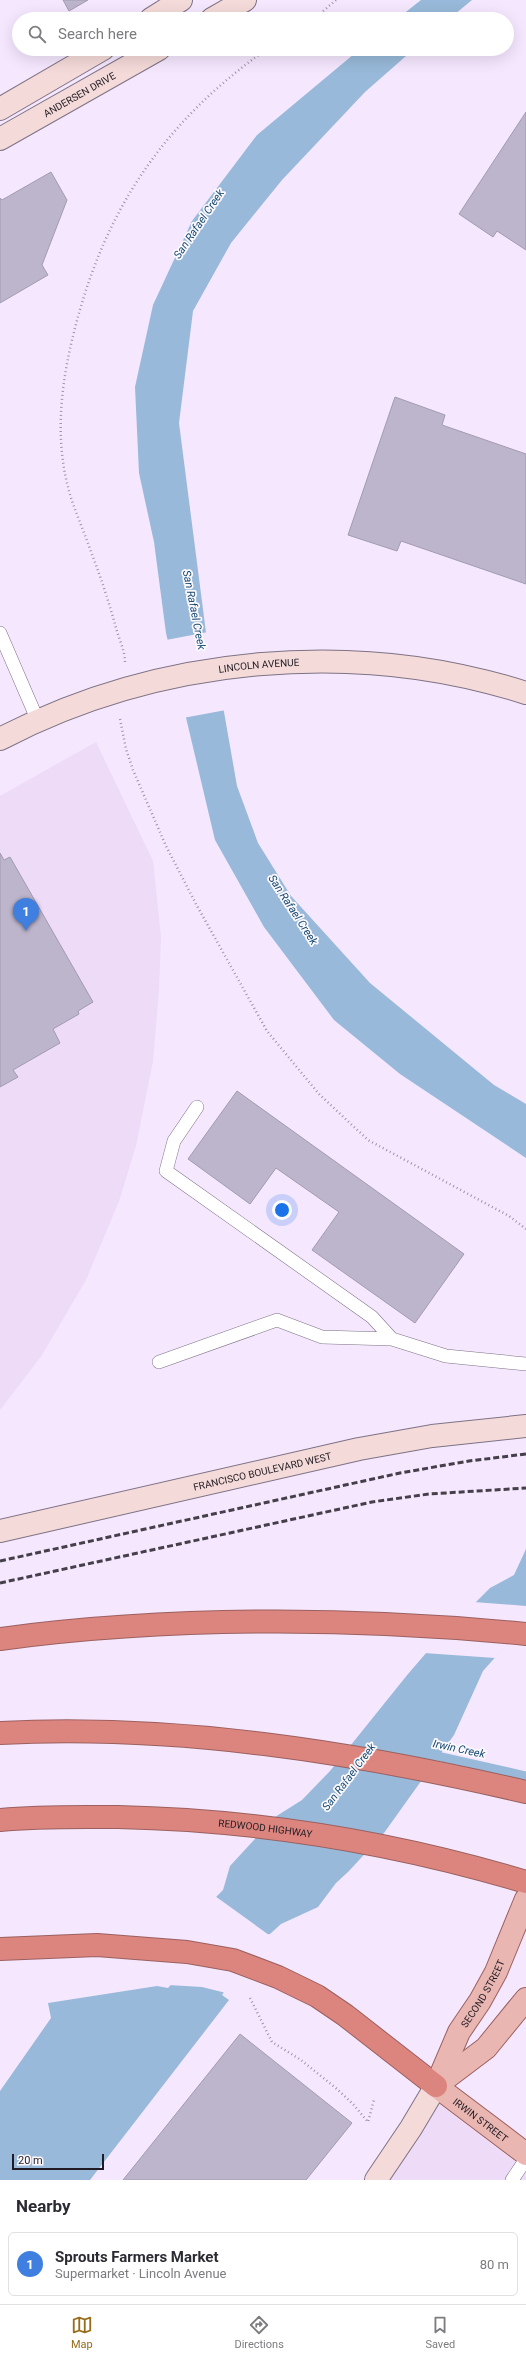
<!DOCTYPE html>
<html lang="en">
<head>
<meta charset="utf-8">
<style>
  :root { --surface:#fff; --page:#f7f7f7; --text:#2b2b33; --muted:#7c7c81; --line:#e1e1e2; --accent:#976d19 }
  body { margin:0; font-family:Roboto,sans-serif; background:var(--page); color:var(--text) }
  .scale { position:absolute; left:12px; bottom:10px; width:92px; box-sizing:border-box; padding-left:4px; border:2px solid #211c24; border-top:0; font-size:11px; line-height:14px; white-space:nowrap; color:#211c24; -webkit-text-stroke:3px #fcf9fe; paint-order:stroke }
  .you { position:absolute; left:282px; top:1210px; width:14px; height:14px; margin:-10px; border:3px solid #fff; border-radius:50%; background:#1a73e8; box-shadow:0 0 0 6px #1a73e833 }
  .badge { display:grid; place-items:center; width:26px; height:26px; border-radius:50%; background:var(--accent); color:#fff; font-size:13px; font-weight:700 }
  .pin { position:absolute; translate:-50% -33px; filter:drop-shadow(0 1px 2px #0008) }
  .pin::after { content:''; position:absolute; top:21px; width:14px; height:12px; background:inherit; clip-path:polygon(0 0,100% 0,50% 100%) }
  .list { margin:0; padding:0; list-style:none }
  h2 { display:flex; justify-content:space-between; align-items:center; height:52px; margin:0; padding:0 16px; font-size:17px }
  h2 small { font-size:13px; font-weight:400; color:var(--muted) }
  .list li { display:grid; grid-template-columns:26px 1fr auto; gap:12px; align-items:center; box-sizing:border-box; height:64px; margin:0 8px 8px; padding:0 8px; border:1px solid var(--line); border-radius:6px }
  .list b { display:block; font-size:15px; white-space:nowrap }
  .list p { margin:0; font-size:13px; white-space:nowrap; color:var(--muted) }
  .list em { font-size:13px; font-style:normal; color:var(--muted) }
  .icon { flex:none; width:22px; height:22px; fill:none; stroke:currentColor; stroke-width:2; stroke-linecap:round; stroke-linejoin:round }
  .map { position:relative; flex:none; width:526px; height:2180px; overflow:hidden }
  .search { position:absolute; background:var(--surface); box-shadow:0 4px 16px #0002; left:12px; right:12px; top:12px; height:44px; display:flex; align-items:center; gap:10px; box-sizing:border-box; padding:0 14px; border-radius:22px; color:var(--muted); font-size:15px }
  .sheet { height:124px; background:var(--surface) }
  nav { display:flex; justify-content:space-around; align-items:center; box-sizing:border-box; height:56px; border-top:1px solid var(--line); background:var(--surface); font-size:11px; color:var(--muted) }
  nav a { display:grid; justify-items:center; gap:2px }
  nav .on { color:var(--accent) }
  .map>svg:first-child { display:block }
  .built { fill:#eddbf8 }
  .water { fill:#98b9d9 }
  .pier { fill:#f5e7fe }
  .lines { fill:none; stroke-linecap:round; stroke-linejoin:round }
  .stream { stroke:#98b9d9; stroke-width:9 }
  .building { fill:#bdb5cc; stroke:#a29bb1 }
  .lane-casing { stroke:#7e7285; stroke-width:14 }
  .secondary-casing { stroke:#7e7285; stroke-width:24 }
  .primary-casing { stroke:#9b605f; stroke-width:24 }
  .highway-casing { stroke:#9b605f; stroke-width:24 }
  .path { stroke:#a096a7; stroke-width:2.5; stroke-dasharray:1 3; stroke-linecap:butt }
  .lane { stroke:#fff; stroke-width:13 }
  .secondary { stroke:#f4dad9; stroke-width:22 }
  .primary { stroke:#eab6b2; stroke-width:22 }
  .highway { stroke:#dc857f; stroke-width:22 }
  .rail { stroke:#453f49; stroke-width:3; stroke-dasharray:6 3; stroke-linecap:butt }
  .labels { text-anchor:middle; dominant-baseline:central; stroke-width:3.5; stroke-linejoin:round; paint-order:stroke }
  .street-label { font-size:10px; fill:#211c24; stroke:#fcf9fe }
  .water-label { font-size:11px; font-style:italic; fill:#154972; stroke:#fcf9fe }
</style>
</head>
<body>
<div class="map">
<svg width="526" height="2180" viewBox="0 0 526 2180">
  <rect width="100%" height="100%" fill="#f5e7fe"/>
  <path class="built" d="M 96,742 L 153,861 L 161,937 L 159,990 L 153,1061 L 136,1146 L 119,1201 L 86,1280 L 42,1355 L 0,1410 L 0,796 Z
    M 434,2100 L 526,2170 L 526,2180 L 385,2180 Z"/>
  <path class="water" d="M 421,0 L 472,0 L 449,19 L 397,19 Z
    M 360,49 L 414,49 L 365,92 L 282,180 L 231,243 L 193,311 L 179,423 L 209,656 L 224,712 L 237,786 L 258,843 L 291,896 L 370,983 L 494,1085 L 526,1104 L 526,1158 L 400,1074 L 334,1020 L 264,927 L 215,840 L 166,633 L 154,542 L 139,473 L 135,387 L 153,305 L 192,221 L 257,135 Z
    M 526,1549 L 526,1623 L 483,1671 L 454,1735 L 384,1833 L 349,1871 L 336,1883 L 318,1907 L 281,1924 L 270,1934 L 264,1935 L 222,1995 L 229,2000 L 90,2180 L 0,2180 L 0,2091 L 51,2018 L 48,2003 L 157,1986 L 168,1988 L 192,1960 L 214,1920 L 216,1897 L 223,1890 L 230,1866 L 275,1817 L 302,1800 L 330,1771 L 408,1674 L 433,1645 L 490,1588 L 514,1575 Z"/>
  <path class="pier" d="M 208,632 L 211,656 L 226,710 L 183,718 L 166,640 Z
    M 474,1602 L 526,1606 L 526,1625 L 495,1658 L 424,1653 Z
    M 215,1896 L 269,1935 L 265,1936 L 226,1993 L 202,1987 L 168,1985 L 191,1959 L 212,1920 Z"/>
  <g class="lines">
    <path class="stream" d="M 428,1754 L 526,1776"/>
  </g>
  <path class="building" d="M 63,0 L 88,0 L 69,11 Z
    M 526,112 L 526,250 L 497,231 L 493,237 L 459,214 Z
    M 51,172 L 67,200 L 42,265 L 48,275 L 0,303 L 0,198 L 2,200 Z
    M 395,397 L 445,415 L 442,425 L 526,454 L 526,584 L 401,541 L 397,551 L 348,535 Z
    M 0,853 L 4,860 L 10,857 L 93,1002 L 78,1011 L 79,1014 L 53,1029 L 60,1043 L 13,1070 L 18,1077 L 0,1087 Z
    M 237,1091 L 464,1254 L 415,1323 L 312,1250 L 339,1212 L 276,1168 L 250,1204 L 188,1159 Z
    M 240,2034 L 352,2123 L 306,2180 L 123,2180 Z"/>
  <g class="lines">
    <g class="lane-casing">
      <path id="lane" d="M 0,633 L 38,721
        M 197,1107 L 174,1141 L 166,1171 L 372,1317 L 392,1339
        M 159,1362 L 277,1320 L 322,1337 L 392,1339 L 446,1356 L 526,1364
        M 512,2180 L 526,2159"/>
    </g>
    <g class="secondary-casing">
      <g id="secondary">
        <path d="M 151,19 L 181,0"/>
        <path d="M 212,19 L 245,0"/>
        <path d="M 0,109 L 103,49"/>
        <path id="s1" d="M 0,139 L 159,49"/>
        <path id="s2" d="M 0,739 C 159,656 355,638 526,693"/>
        <path id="s3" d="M 0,1531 L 359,1449 L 432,1436 L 526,1426"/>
        <path d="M 376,2180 L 411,2128 L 436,2086"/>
      </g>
    </g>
    <g class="primary-casing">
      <g id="primary">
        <path d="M 437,2085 L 486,2048 L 526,1999"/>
        <path id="s4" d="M 436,2086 L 459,2032 L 480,2001 L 496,1972 L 526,1899"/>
        <path id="s5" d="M 436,2086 L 526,2154"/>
      </g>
    </g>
    <g class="highway-casing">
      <g id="highway">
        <path d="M 0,1639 C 171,1616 354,1617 526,1634"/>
        <path d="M 0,1733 C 177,1724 354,1752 526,1792"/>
        <path id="s6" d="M 0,1820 C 39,1816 79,1817 118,1817 C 257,1820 393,1842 526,1882"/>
        <path d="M 0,1949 L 97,1945 L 187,1952 L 233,1960 L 278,1977 L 317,1996 L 345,2015 L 436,2086"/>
      </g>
    </g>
    <path class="path" d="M 314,19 L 336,0
      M 125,662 C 125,651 119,639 116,628 C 109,602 100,575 90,549 C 83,528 73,508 68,487 C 55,437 61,385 73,336 C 103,212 163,122 267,49
      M 120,719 L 126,749 L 133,770 L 166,846 L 196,904 L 267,1031 L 319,1094 L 368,1140 L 509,1216 L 526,1229
      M 250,1998 L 272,2042 L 301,2060 L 337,2089 L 353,2104 L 368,2122 L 374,2100"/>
    <use href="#lane" class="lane"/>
    <use href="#secondary" class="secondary"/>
    <use href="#primary" class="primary"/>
    <use href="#highway" class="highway"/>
    <path class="rail" d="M 0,1561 L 400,1473 L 469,1461 L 526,1454
      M 0,1583 L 372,1502 L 429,1494 L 526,1488"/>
  </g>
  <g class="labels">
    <g class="street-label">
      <text stroke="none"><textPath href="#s1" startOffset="91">ANDERSEN DRIVE</textPath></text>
      <text stroke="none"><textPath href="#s2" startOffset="271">LINCOLN AVENUE</textPath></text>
      <text stroke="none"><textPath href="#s3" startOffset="269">FRANCISCO BOULEVARD WEST</textPath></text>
      <text stroke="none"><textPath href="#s6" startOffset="266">REDWOOD HIGHWAY</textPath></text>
      <text stroke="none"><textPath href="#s4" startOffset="104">SECOND STREET</textPath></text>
      <text stroke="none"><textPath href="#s5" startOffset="56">IRWIN STREET</textPath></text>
    </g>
    <g class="water-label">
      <text transform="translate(199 224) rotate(-56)">San Rafael Creek</text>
      <text transform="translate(194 610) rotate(79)">San Rafael Creek</text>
      <text transform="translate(293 910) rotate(57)">San Rafael Creek</text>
      <text transform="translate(459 1749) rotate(12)">Irwin Creek</text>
      <text transform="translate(349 1777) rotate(-53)">San Rafael Creek</text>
    </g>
  </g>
</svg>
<div class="scale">20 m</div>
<div class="you"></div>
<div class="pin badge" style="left:26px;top:931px;background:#3f7fe0">1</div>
<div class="search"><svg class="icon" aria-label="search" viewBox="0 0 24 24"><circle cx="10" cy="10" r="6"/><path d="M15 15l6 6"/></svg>Search here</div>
</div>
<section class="sheet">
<h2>Nearby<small></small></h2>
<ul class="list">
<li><span class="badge" style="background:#3f7fe0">1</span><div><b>Sprouts Farmers Market</b><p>Supermarket · Lincoln Avenue</p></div><em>80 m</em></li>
</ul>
</section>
<nav>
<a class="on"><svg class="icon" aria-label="map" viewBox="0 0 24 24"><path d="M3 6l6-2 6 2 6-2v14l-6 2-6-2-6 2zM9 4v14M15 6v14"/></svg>Map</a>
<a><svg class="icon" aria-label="directions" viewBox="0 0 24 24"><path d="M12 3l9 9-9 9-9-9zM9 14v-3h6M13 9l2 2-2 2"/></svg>Directions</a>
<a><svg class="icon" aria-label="saved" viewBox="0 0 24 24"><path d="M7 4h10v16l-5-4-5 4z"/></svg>Saved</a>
</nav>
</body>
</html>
